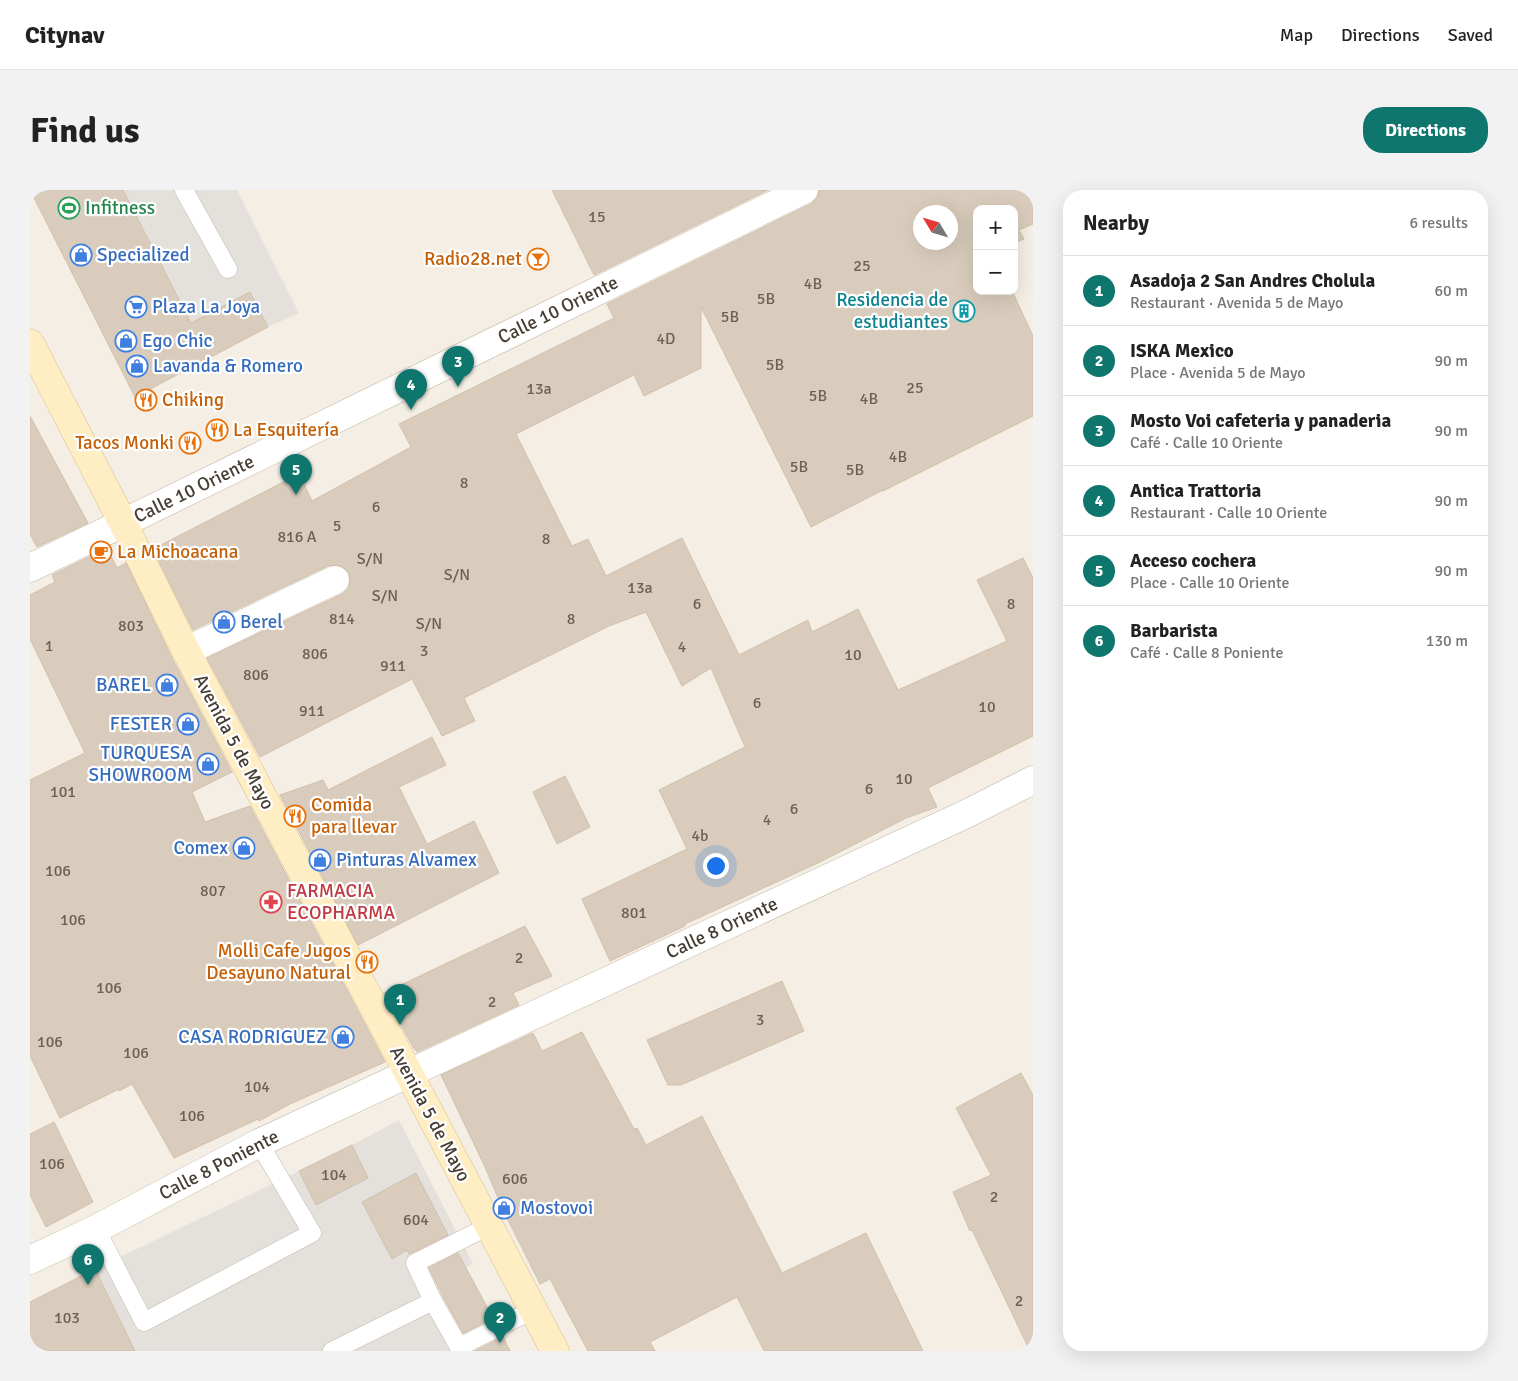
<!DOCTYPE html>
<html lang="en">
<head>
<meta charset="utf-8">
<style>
  :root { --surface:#fff; --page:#f2f2f2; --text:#222; --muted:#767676; --line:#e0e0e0; --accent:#0f766e }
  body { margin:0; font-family:Signika,sans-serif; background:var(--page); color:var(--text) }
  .controls { position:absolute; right:15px; top:15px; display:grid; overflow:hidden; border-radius:10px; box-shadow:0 5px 20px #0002 }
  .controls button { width:45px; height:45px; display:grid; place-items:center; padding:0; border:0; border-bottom:1px solid var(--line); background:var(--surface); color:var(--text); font:25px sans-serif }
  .compass { position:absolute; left:883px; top:15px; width:45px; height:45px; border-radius:50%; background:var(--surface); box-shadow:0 5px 20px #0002; rotate:308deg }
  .you { position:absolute; left:685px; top:675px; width:18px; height:18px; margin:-12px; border:4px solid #fff; border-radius:50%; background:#1a73e8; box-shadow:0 0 0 8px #1a73e833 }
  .badge { display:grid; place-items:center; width:32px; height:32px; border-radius:50%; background:var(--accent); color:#fff; font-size:16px; font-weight:700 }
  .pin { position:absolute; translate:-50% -41px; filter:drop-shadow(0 1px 2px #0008) }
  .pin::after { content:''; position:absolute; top:26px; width:18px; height:15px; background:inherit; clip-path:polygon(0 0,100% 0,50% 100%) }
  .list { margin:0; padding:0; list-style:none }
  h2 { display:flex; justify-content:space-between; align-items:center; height:65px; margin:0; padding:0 20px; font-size:21px }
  h2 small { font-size:16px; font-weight:400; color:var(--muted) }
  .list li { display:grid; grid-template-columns:32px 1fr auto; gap:15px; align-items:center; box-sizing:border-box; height:70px; padding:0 20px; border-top:1px solid var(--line) }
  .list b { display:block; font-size:19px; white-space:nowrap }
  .list p { margin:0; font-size:16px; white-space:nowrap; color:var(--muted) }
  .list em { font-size:16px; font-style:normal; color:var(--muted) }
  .map { position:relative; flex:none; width:1003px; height:1161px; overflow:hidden; border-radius:20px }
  header { display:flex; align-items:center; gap:30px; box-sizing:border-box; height:70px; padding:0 25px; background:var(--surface); border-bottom:1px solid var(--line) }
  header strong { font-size:24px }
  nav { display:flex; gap:28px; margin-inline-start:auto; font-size:18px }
  .intro { display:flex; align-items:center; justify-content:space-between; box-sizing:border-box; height:120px; padding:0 30px }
  h1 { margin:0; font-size:35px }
  .button { padding:12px 22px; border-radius:20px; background:var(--accent); color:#fff; font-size:18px; font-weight:700 }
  main { display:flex; gap:30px; padding:0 30px }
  aside { flex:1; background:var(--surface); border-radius:20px; box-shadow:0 5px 20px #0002 }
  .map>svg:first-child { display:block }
  .parking { fill:#e4e1dd }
  .building { fill:#d9ccbc; stroke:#d1c0ab; fill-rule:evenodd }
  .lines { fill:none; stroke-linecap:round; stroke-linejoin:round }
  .service-casing { stroke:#c3b8a9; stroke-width:19 }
  .minor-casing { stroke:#c3b8a9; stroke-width:29 }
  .secondary-casing { stroke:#d7c090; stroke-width:29 }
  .service { stroke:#fff; stroke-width:18 }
  .minor { stroke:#fff; stroke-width:28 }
  .secondary { stroke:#ffedc3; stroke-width:28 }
  .labels { text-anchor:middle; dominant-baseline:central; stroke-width:4.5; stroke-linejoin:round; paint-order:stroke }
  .number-label { font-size:16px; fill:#6b6255 }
  .leisure-label { font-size:19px; fill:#27864d; stroke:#fff; text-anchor:start }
  .shop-label { font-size:19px; fill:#366cbe; stroke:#fff; text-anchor:start }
  .food-label { font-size:19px; fill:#c56008; stroke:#fff; text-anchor:start }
  .culture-label { font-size:19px; fill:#0d838f; stroke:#fff; text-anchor:end }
  .street-label { font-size:19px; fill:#463e33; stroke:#fff }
  .health-label { font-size:19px; fill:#be3a42; stroke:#fff; text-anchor:start }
</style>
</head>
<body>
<header>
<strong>Citynav</strong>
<nav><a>Map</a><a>Directions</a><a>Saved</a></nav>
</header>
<div class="intro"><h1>Find us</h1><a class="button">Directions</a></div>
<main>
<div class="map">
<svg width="1003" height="1161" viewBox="0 0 1003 1161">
  <rect width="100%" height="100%" fill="#f4eee4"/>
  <path class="parking" d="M 93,0 L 207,0 L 269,123 L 238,137 L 220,102 L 161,133 Z
    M 369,930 L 443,1074 L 406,1093 L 431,1142 L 466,1124 L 476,1144 L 444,1161 L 105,1161 L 65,1079 L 269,981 L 287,1014 L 338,988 L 322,955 Z"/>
  <path class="building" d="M 0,0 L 93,0 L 161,133 L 220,102 L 238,137 L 105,207 Z
    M 522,0 L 738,0 L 564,85 Z
    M 789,0 L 1003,0 L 1003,34 L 989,40 L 994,49 L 984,53 L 984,19 L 947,19 L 947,101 L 982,101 L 1003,146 L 1003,226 L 853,301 L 853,300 L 781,337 L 671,117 L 671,178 L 614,206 L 604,185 L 486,244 L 542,356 L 558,349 L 576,386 L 652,348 L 709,465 L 778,430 L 782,442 L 828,419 L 868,500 L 977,451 L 947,390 L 993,368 L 1003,388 L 1003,546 L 898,598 L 907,617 L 876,628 L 788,673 L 655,734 L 655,736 L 580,771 L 552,709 L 657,659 L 629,600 L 715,557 L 681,478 L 652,496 L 616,422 L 579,436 L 434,508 L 445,531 L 412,546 L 382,489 L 230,567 L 177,468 L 312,404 L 318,399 L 320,392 L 319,383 L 313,377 L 307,375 L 298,376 L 163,440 L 123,359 L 269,284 L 282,311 L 381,257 L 369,234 L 584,128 L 577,114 L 781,14 L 787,8 ZM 890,22 L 920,22 L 920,52 L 890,52 Z
    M 0,226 L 58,333 L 7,357 L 0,344 Z
    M 73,360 L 76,366 L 80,364 L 87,378 L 96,373 L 142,468 L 202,582 L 162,602 L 175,632 L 220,616 L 355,872 L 260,914 L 229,931 L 228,929 L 144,968 L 102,894 L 89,901 L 89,899 L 30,928 L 0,866 L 0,590 L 55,563 L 0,449 L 0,405 L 25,392 L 22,385 Z
    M 402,547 L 416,575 L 369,597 L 397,654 L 444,631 L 469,683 L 328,755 L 250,605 L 293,590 L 298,600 Z
    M 535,586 L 560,637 L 527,654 L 503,602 Z
    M 495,736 L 522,786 L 483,803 L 489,815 L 387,862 L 385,859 L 384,859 L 354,803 Z
    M 752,791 L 774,841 L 651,895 L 638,895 L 617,850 Z
    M 552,842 L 604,939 L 607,938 L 616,955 L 672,926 L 752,1083 L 836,1043 L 893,1161 L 734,1161 L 707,1107 L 620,1152 L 625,1161 L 558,1161 L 520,1089 L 510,1094 L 474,1022 L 455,977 L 411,885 L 503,843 L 512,861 Z
    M 991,883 L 1003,905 L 1003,1161 L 1000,1161 L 942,1040 L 940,1041 L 923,1002 L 961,985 L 926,918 Z
    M 24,932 L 63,1012 L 16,1037 L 0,1005 L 0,944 Z
    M 322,955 L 338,988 L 286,1015 L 269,981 Z
    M 386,983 L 418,1045 L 379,1064 L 377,1060 L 362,1069 L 332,1012 Z
    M 428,1063 L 463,1128 L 433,1143 L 416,1112 L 399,1078 Z
    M 65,1079 L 105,1161 L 0,1161 L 0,1112 Z
    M 473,1147 L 480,1161 L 445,1161 Z"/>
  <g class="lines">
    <g class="service-casing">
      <path id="service" d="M 154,0 L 198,79
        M 459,1036 L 385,1073 L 403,1111 L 429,1157 L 503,1120
        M 66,1039 L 114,1132 L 282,1043 L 229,953
        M 302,1161 L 403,1111"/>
    </g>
    <g class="minor-casing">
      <path id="minor" d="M 0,378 L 93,333 L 774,0
        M 156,461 L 305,390
        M 0,1070 L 66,1039 L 229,953 L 936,624 L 1003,590"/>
    </g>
    <g class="secondary-casing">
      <path id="secondary" d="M 0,153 L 93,333 L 156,461 L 525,1161"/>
    </g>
    <use href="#service" class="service"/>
    <use href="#minor" class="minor"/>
    <use href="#secondary" class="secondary"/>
  </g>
  <defs>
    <g id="stadium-ring" transform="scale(1.125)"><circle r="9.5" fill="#fff" stroke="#2e9e5b" stroke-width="1.5"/><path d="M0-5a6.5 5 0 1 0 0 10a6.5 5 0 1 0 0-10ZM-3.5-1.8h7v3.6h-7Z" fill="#2e9e5b"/></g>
    <g id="shop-ring" transform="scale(1.125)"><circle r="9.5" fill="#fff" stroke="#3f7fe0" stroke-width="1.5"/><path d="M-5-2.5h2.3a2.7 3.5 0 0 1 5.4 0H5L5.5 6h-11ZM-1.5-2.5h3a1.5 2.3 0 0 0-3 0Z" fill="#3f7fe0"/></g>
    <g id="bar-ring" transform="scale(1.125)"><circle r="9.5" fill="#fff" stroke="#e8710a" stroke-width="1.5"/><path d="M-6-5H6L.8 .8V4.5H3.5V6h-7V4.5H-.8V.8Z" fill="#e8710a"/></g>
    <g id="supermarket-ring" transform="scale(1.125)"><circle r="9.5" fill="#fff" stroke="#3f7fe0" stroke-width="1.5"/><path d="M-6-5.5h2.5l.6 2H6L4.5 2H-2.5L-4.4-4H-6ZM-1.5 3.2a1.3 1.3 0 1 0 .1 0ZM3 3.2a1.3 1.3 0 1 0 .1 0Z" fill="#3f7fe0"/></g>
    <g id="building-ring" transform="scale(1.125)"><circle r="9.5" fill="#fff" stroke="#0f9aa8" stroke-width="1.5"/><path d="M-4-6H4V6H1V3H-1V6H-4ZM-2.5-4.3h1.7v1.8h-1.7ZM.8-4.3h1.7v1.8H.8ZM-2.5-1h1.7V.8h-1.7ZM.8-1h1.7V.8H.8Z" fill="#0f9aa8"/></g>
    <g id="restaurant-ring" transform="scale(1.125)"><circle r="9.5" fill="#fff" stroke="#e8710a" stroke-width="1.5"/><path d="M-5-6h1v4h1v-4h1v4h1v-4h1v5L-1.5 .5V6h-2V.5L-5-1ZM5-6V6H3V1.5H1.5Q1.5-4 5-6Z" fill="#e8710a"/></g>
    <g id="cafe-ring" transform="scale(1.125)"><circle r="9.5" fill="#fff" stroke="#e8710a" stroke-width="1.5"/><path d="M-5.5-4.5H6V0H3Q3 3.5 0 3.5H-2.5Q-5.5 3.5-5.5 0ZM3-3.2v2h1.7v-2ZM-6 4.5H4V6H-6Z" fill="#e8710a"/></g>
    <g id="pharmacy-ring" transform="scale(1.125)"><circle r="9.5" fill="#fff" stroke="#e0444e" stroke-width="1.5"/><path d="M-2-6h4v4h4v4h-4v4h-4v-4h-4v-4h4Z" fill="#e0444e"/></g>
  </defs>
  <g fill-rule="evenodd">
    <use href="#stadium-ring" x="39" y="18"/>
    <use href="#shop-ring" x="51" y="65"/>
    <use href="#bar-ring" x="508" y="69"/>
    <use href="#supermarket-ring" x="106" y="117"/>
    <use href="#building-ring" x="934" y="121"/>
    <use href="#shop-ring" x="96" y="151"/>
    <use href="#shop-ring" x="107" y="176"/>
    <use href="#restaurant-ring" x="116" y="210"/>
    <use href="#restaurant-ring" x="187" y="240"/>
    <use href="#restaurant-ring" x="160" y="253"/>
    <use href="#cafe-ring" x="71" y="362"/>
    <use href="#shop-ring" x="194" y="432"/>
    <use href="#shop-ring" x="137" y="495"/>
    <use href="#shop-ring" x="158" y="534"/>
    <use href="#shop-ring" x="178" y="574"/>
    <use href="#restaurant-ring" x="265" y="626"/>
    <use href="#shop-ring" x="214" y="658"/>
    <use href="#shop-ring" x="290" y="670"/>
    <use href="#pharmacy-ring" x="241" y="712"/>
    <use href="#restaurant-ring" x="337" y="772"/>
    <use href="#shop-ring" x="313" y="847"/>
    <use href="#shop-ring" x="474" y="1018"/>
  </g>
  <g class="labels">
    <g class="number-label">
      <text x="567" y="27">15</text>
      <text x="832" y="76">25</text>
      <text x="783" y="94">4B</text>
      <text x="736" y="109">5B</text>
      <text x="700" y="127">5B</text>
      <text x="636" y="149">4D</text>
      <text x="745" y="175">5B</text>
      <text x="885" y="198">25</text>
      <text x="509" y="199">13a</text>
      <text x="788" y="206">5B</text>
      <text x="839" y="209">4B</text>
      <text x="868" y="267">4B</text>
      <text x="769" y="277">5B</text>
      <text x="825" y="280">5B</text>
      <text x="434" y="293">8</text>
      <text x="346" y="317">6</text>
      <text x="307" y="336">5</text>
      <text x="267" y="347">816 A</text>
      <text x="516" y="349">8</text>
      <text x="340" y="369">S/N</text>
      <text x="427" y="385">S/N</text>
      <text x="610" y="398">13a</text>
      <text x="355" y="406">S/N</text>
      <text x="667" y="414">6</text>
      <text x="981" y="414">8</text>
      <text x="312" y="429">814</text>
      <text x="541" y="429">8</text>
      <text x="399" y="434">S/N</text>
      <text x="101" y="436">803</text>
      <text x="19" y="456">1</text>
      <text x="652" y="457">4</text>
      <text x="394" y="461">3</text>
      <text x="285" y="464">806</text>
      <text x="823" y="465">10</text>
      <text x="363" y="476">911</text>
      <text x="226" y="485">806</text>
      <text x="727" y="513">6</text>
      <text x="957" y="517">10</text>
      <text x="282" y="521">911</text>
      <text x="874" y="589">10</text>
      <text x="839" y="599">6</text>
      <text x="33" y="602">101</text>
      <text x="764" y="619">6</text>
      <text x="737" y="630">4</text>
      <text x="670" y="646">4b</text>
      <text x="28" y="681">106</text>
      <text x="183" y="701">807</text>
      <text x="604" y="723">801</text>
      <text x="43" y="730">106</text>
      <text x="489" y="768">2</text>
      <text x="79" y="798">106</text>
      <text x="462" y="812">2</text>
      <text x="730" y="830">3</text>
      <text x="20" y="852">106</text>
      <text x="106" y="863">106</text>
      <text x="227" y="897">104</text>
      <text x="162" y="926">106</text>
      <text x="22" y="974">106</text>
      <text x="304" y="985">104</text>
      <text x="485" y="989">606</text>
      <text x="964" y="1007">2</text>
      <text x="386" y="1030">604</text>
      <text x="989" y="1111">2</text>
      <text x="37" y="1128">103</text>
    </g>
    <g class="leisure-label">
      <text x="55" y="18">Infitness</text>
    </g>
    <g class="shop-label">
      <text x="67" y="65">Specialized</text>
      <text x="122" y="117">Plaza La Joya</text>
      <text x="112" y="151">Ego Chic</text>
      <text x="123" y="176">Lavanda &amp; Romero</text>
      <text x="210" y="432">Berel</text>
      <text x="121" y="495" text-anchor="end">BAREL</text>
      <text x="142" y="534" text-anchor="end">FESTER</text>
      <text x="162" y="563" text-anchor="end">TURQUESA<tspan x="162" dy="22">SHOWROOM</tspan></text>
      <text x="198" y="658" text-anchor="end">Comex</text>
      <text x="306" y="670">Pinturas Alvamex</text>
      <text x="297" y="847" text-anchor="end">CASA RODRIGUEZ</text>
      <text x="490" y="1018">Mostovoi</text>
    </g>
    <g class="food-label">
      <text x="492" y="69" text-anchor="end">Radio28.net</text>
      <text x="132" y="210">Chiking</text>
      <text x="203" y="240">La Esquitería</text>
      <text x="144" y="253" text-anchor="end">Tacos Monki</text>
      <text x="87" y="362">La Michoacana</text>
      <text x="281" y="615">Comida<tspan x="281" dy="22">para llevar</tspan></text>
      <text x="321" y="761" text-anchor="end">Molli Cafe Jugos<tspan x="321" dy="22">Desayuno Natural</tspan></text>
    </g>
    <g class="culture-label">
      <text x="918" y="110">Residencia de<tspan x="918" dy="22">estudiantes</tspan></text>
    </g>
    <g class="street-label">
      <text transform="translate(528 120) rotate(-26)">Calle 10 Oriente</text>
      <text transform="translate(164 299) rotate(-26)">Calle 10 Oriente</text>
      <text transform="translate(204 552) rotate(62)">Avenida 5 de Mayo</text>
      <text transform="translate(692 738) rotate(-25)">Calle 8 Oriente</text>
      <text transform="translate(400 924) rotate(62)">Avenida 5 de Mayo</text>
      <text transform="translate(189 975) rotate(-27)">Calle 8 Poniente</text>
    </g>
    <g class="health-label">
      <text x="257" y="701">FARMACIA<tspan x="257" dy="22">ECOPHARMA</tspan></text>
    </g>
  </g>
</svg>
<div class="controls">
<button>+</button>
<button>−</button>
</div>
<svg class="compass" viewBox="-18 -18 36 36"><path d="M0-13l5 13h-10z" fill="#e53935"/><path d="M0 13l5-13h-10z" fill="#767676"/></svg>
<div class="you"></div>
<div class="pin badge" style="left:370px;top:835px">1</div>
<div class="pin badge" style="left:470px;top:1153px">2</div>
<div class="pin badge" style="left:428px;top:197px">3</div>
<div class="pin badge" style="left:381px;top:220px">4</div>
<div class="pin badge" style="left:266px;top:305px">5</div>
<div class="pin badge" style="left:58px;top:1095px">6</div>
</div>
<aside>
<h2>Nearby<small>6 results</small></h2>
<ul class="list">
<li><span class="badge">1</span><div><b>Asadoja 2 San Andres Cholula</b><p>Restaurant · Avenida 5 de Mayo</p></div><em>60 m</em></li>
<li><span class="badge">2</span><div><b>ISKA Mexico</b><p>Place · Avenida 5 de Mayo</p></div><em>90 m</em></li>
<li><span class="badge">3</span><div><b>Mosto Voi cafeteria y panaderia</b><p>Café · Calle 10 Oriente</p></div><em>90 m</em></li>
<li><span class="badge">4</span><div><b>Antica Trattoria</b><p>Restaurant · Calle 10 Oriente</p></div><em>90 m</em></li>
<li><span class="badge">5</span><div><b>Acceso cochera</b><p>Place · Calle 10 Oriente</p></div><em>90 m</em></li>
<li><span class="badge">6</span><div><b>Barbarista</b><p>Café · Calle 8 Poniente</p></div><em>130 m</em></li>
</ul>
</aside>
</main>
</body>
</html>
